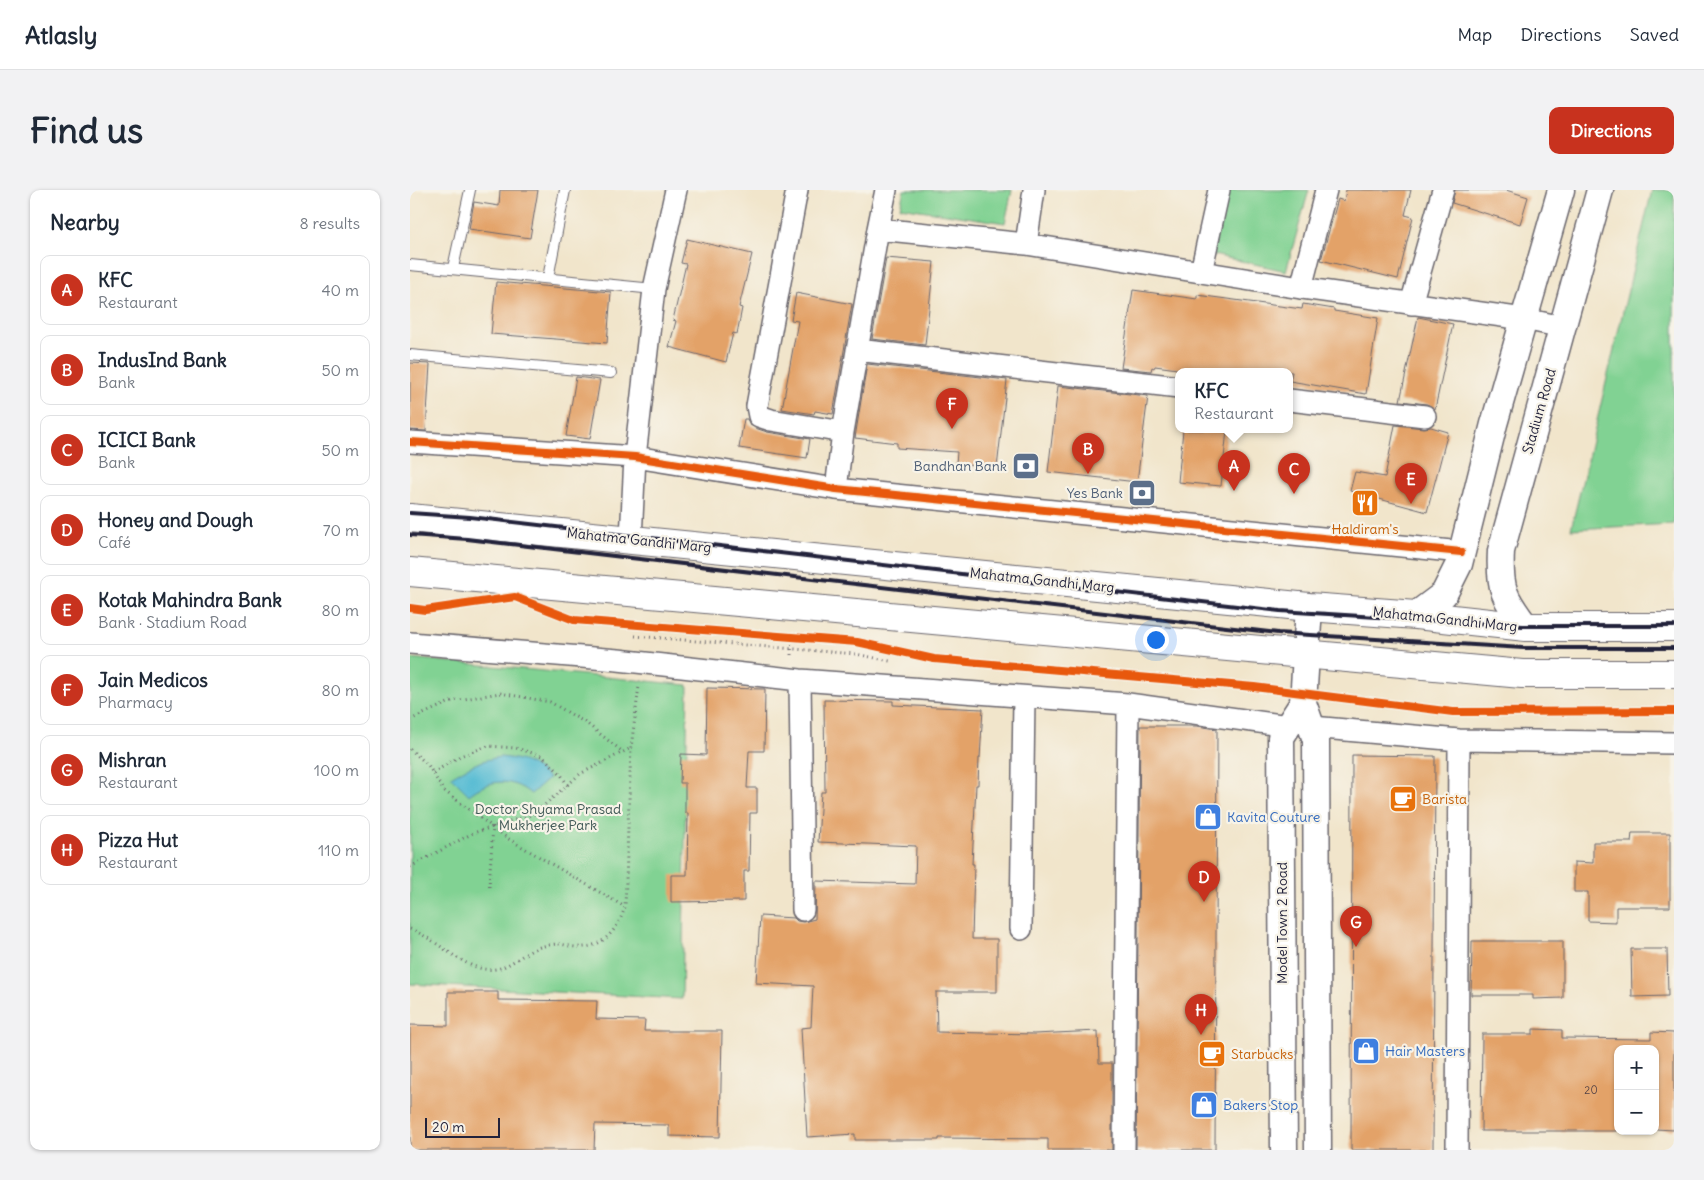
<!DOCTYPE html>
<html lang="en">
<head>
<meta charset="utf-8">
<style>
  :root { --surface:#fff; --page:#f2f2f3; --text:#1f2937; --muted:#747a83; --line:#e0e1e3; --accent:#c8321e }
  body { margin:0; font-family:Delius,sans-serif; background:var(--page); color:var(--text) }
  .controls { position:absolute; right:15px; bottom:15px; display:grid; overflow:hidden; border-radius:10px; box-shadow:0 1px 4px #0004 }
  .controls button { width:45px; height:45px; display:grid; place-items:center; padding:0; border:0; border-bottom:1px solid var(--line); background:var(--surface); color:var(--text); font:25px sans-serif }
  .scale { position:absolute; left:15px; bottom:12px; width:75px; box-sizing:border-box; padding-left:5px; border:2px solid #22223b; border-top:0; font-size:14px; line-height:18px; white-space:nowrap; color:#22223b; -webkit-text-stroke:4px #f7f3e8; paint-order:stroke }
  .you { position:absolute; left:745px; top:449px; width:18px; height:18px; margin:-12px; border:4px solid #fff; border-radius:50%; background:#1a73e8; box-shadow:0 0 0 8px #1a73e833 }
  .badge { display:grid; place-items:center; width:32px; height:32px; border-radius:50%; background:var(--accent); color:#fff; font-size:16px; font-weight:700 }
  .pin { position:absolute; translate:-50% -41px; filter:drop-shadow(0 1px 2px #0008) }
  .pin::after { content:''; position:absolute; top:26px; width:18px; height:15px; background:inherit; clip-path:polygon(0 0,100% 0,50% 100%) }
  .popup { position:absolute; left:765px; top:178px; width:118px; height:65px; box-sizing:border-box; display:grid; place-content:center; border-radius:10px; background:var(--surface); filter:drop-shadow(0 1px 4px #0005); font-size:16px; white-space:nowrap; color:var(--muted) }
  .popup b { font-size:19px; color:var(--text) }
  .popup::after { content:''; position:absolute; left:50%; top:100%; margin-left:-10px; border:10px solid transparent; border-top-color:var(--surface) }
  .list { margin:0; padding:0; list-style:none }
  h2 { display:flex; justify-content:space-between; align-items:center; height:65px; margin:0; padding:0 20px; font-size:21px }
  h2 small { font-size:16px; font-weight:400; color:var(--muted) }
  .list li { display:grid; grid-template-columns:32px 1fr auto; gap:15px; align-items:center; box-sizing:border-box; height:70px; margin:0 10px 10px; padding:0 10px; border:1px solid var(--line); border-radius:10px }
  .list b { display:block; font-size:19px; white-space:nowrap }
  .list p { margin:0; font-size:16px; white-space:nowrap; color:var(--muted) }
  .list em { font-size:16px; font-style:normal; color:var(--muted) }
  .map { position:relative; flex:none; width:1264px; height:960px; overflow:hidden; border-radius:10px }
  header { display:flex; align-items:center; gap:30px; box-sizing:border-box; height:70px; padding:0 25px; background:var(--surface); border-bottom:1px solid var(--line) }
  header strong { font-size:24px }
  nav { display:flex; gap:28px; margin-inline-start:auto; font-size:18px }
  .intro { display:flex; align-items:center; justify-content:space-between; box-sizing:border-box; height:120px; padding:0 30px }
  h1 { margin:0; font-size:35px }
  .button { padding:12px 22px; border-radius:10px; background:var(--accent); color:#fff; font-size:18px; font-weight:700 }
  main { display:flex; gap:30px; padding:0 30px }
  aside { flex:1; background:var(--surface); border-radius:10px; box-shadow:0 1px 4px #0004 }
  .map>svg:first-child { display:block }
  .green { fill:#81d293; stroke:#527a67 }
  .water { fill:#55bbd3; stroke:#3c6e87 }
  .building { fill:#e3a268 }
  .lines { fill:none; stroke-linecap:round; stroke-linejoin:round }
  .service-casing { stroke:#6a666d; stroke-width:12 }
  .minor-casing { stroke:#6a666d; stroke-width:24 }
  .tertiary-casing { stroke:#6a666d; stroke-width:29 }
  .primary-casing { stroke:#6a666d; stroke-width:30 }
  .path { stroke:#6a666d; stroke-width:3; stroke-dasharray:1 4; stroke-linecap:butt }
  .service { stroke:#fff; stroke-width:10 }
  .minor { stroke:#fff; stroke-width:21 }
  .tertiary { stroke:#fff; stroke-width:26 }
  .primary { stroke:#fff; stroke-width:28 }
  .rail { stroke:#22223b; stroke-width:4 }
  .cycleway-casing { stroke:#f7f3e8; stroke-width:11 }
  .cycleway { stroke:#e8590c; stroke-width:8 }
  .labels { text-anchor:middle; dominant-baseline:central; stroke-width:4.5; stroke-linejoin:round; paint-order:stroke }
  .number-label { font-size:11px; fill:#524246 }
  .street-label { font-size:14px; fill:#22223b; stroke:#f7f3e8 }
  .service-label { font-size:14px; fill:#4e5e75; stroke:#f7f3e8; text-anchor:end }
  .food-label { font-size:14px; fill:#c56008; stroke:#f7f3e8; text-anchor:start }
  .park-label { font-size:14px; fill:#3e5755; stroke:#f7f3e8 }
  .shop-label { font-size:14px; fill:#366cbe; stroke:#f7f3e8; text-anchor:start }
</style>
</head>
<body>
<header>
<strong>Atlasly</strong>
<nav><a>Map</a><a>Directions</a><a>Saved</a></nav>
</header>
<div class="intro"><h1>Find us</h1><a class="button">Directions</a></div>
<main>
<aside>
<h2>Nearby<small>8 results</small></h2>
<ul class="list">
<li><span class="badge">A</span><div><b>KFC</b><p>Restaurant</p></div><em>40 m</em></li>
<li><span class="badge">B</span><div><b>IndusInd Bank</b><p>Bank</p></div><em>50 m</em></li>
<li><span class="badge">C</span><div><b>ICICI Bank</b><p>Bank</p></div><em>50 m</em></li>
<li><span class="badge">D</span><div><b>Honey and Dough</b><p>Café</p></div><em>70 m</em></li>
<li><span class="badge">E</span><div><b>Kotak Mahindra Bank</b><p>Bank · Stadium Road</p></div><em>80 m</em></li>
<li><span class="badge">F</span><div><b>Jain Medicos</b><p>Pharmacy</p></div><em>80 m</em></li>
<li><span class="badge">G</span><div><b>Mishran</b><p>Restaurant</p></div><em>100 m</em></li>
<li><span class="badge">H</span><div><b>Pizza Hut</b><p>Restaurant</p></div><em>110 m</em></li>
</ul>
</aside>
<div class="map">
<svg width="1264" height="960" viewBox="0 0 1264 960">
  <rect width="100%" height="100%" fill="#f7f3e8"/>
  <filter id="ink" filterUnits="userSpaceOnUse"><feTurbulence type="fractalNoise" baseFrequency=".02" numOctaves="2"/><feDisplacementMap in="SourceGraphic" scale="10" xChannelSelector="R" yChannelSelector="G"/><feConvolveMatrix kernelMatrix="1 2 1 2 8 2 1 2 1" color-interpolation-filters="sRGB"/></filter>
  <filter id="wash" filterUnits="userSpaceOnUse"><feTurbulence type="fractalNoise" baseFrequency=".0096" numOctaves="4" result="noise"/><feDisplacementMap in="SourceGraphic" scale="20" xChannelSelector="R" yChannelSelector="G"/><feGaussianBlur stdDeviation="1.12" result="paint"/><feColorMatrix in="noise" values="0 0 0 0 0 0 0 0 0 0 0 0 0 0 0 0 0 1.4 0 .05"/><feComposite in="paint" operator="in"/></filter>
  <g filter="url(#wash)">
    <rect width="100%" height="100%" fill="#f1e5cb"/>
    <path class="green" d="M 494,0 L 602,0 L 595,33 L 490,17 Z
      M 803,0 L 899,0 L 876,81 L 790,62 Z
      M 1242,0 L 1264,0 L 1264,334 L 1161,339 Z
      M 0,468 L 278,495 L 272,809 L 0,794 Z"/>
    <path class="water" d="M 90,567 C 112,569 123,573 139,588 L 121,604 C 100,587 80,589 59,605 L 41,587 C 57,577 71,570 90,567 Z"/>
    <g id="blocks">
      <path class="building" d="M 90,0 L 128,0 L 120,48 L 59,39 L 64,12 L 89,16 Z
        M 936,0 L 1001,0 L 995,25 L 1003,27 L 988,89 L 911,70 L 928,9 L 934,11 Z
        M 1045,0 L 1096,0 L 1118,7 L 1110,34 L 1042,13 Z
        M 277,49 L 342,64 L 329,117 L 332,118 L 327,144 L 323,143 L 316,172 L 259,157 L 266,131 L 263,130 L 276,74 L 271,73 Z
        M 476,68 L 524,72 L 515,155 L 462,149 Z
        M 86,92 L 201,102 L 197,153 L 81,144 Z
        M 723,100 L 787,109 L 787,105 L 892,119 L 893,114 L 924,119 L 924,121 L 968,128 L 956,204 L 880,191 L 882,182 L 790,182 L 745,176 L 744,178 L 742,177 L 741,181 L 711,178 Z
        M 386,103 L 442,114 L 423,224 L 405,221 L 404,224 L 372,219 L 388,131 L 381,130 Z
        M 1008,127 L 1043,134 L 1025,219 L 1017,214 L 990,211 Z
        M 0,173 L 20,174 L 16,241 L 0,240 Z
        M 457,174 L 597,190 L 587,278 L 546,274 L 547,262 L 487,258 L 487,253 L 445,248 Z
        M 166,187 L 190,190 L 180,249 L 156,246 Z
        M 648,196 L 738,206 L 727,292 L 638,282 Z
        M 334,229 L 337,229 L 340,235 L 345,238 L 357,242 L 400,249 L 397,268 L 329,258 Z
        M 985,235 L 1014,238 L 1021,237 L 1038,242 L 1017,322 L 940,301 L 945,282 L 975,287 Z
        M 773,240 L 817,240 L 811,296 L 768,292 Z
        M 297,498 L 355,499 L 354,561 L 339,561 L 337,598 L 347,598 L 347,623 L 340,623 L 339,681 L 334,681 L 334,711 L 261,712 L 261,685 L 277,685 L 278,623 L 275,623 L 275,593 L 270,593 L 271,564 L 296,565 Z
        M 414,510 L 483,511 L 483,515 L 573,519 L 570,568 L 569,568 L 568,595 L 566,595 L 562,674 L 564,674 L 562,749 L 587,749 L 587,802 L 526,802 L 527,842 L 624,844 L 688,841 L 689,873 L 702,873 L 702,960 L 638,960 L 638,949 L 529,948 L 529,950 L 445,950 L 445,944 L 397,947 L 391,838 L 401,837 L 403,796 L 346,793 L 350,726 L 384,728 L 387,731 L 393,732 L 405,729 L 406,691 L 505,694 L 506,656 L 408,652 L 411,602 L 415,602 Z
        M 730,536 L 787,536 L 807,539 L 805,960 L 726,960 Z
        M 942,565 L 1025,566 L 1023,960 L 941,960 Z
        M 1222,643 L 1260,643 L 1260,717 L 1206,717 L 1206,732 L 1178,731 L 1178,702 L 1164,702 L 1164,672 L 1183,673 L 1183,652 L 1221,652 Z
        M 1062,751 L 1153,751 L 1153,808 L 1123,809 L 1123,805 L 1061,805 Z
        M 1221,759 L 1257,759 L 1258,806 L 1222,807 Z
        M 38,802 L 88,802 L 88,810 L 187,811 L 186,829 L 235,830 L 234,841 L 312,841 L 310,947 L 259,946 L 259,935 L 185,934 L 184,960 L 0,960 L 0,835 L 38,836 Z
        M 1123,839 L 1152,840 L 1152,848 L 1241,849 L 1241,842 L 1264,843 L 1264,940 L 1245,939 L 1245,859 L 1208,859 L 1208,941 L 1071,941 L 1072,844 L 1123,844 Z"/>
    </g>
  </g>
  <g filter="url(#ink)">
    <use href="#blocks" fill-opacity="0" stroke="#6a666d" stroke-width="1"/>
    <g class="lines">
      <g class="service-casing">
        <path id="service" d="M 0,75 L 244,99
          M 43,78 L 60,0
          M 138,88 L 155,0
          M 0,165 L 201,183"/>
      </g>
      <g class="minor-casing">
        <path id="minor" d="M 387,0 L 347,216 L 349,226 L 361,230 L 433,242
          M 468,39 L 476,0
          M 616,54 L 624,0
          M 791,82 L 809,0
          M 891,98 L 916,0
          M 1001,114 L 1033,0
          M 447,160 L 769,197
          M 879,210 L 1015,226
          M 0,252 L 225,267 L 426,299 L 1051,362
          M 426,299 L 433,242 L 468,39 L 616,54 L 891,98 L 1114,129 L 1153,137
          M 221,349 L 225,267 L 244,99 L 266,0
          M 0,453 L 208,470 L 390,490 L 718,514 L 878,536
          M 390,490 L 393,720
          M 902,537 L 1049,550 L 1264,553
          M 611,739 L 614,507
          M 714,960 L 718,514
          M 1047,960 L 1049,550"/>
      </g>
      <g class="tertiary-casing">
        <path id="tertiary" d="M 899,417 L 893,513 L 906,550 L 908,960
          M 1006,425 L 1034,404 L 1049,374 L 1084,234 L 1151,0
          M 1116,437 C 1094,408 1089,399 1091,361 L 1190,0
          M 874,960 L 871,547 L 893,513"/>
      </g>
      <g class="primary-casing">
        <path id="primary" d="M 0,328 L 899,417 L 1006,425 L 1116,437 L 1264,437
          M 0,382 L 1112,484 L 1264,484"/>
      </g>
      <path class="path" d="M 225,446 L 446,464 L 480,471
        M 381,465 L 382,446
        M 0,530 L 42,511 L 90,503 L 140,512 L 176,533 L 213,562
        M 0,559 L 18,575 L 33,600 L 97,648 L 215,717
        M 23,583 L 50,566 L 78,556 L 106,558 L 132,566 L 150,583 L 158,596
        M 0,677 L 63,643 L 124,624 L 170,584 L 221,558
        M 79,697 L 83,636
        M 0,739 C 24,748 43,769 66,777 C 93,786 104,768 125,759 C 131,756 142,754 148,754 C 154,754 160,757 167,757 C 192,759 208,740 215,717 L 221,558 L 229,496"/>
      <use href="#service" class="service"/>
      <use href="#minor" class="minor"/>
      <use href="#tertiary" class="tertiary"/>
      <use href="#primary" class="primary"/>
      <path class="rail" d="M 0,323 L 60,327 L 870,421 L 1113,436 L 1264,436
        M 0,345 L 57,349 L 868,443 L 1113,458 L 1264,458"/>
      <g class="cycleway-casing">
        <path id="cycleway" d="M 0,252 L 225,267 L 426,299 L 1051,362
          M 0,418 L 15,420 L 105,407 L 164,430 L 447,452 L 524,469 L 844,497 L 1043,522 L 1264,521"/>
      </g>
      <use href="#cycleway" class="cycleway"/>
    </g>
  </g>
  <defs>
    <g id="bank-square" transform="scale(1.4375)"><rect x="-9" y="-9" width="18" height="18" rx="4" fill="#5c6f8a" stroke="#f7f3e8"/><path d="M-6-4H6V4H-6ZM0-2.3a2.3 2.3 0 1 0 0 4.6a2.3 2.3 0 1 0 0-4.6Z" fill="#fff"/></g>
    <g id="restaurant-square" transform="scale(1.4375)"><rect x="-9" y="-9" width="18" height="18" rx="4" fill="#e8710a" stroke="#f7f3e8"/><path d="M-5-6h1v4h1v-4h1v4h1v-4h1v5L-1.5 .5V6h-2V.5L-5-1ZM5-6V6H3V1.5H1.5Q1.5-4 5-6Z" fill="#fff"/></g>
    <g id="cafe-square" transform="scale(1.4375)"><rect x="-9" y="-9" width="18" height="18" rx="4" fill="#e8710a" stroke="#f7f3e8"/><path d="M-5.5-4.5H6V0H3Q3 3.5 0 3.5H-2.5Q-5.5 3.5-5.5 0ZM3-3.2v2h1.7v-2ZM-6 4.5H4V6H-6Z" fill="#fff"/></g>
    <g id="shop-square" transform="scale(1.4375)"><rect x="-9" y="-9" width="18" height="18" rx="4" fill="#3f7fe0" stroke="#f7f3e8"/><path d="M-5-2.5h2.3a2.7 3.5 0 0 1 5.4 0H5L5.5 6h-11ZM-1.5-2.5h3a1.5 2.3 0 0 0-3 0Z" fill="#fff"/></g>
  </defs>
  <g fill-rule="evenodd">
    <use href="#bank-square" x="616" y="276"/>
    <use href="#bank-square" x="732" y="303"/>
    <use href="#restaurant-square" x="955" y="313"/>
    <use href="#cafe-square" x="993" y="609"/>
    <use href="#shop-square" x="798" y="627"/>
    <use href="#shop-square" x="956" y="861"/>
    <use href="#cafe-square" x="802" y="864"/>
    <use href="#shop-square" x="794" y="915"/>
  </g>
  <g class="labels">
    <g class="number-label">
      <text x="1181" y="900">20</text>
    </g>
    <g class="street-label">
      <text transform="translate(1129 221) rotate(-74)">Stadium Road</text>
      <text transform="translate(229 350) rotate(6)">Mahatma Gandhi Marg</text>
      <text transform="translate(632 390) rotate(6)">Mahatma Gandhi Marg</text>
      <text transform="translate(1035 429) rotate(6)">Mahatma Gandhi Marg</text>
      <text transform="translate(872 733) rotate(-90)">Model Town 2 Road</text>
    </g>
    <g class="service-label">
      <text x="597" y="276">Bandhan Bank</text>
      <text x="713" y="303">Yes Bank</text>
    </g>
    <g class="food-label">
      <text x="955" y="339" text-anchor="middle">Haldiram's</text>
      <text x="1012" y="609">Barista</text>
      <text x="821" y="864">Starbucks</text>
    </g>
    <g class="park-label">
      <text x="138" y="619">Doctor Shyama Prasad<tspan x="138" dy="16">Mukherjee Park</tspan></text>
    </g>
    <g class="shop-label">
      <text x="817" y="627">Kavita Couture</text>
      <text x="975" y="861">Hair Masters</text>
      <text x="813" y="915">Bakers Stop</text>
    </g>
  </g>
</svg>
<div class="controls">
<button>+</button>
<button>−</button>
</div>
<div class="scale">20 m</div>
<div class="you"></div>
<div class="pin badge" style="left:824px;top:301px">A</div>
<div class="popup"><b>KFC</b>Restaurant</div>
<div class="pin badge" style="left:678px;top:284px">B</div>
<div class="pin badge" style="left:884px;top:304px">C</div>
<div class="pin badge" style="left:794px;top:712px">D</div>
<div class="pin badge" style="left:1001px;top:314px">E</div>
<div class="pin badge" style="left:542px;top:239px">F</div>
<div class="pin badge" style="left:946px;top:757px">G</div>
<div class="pin badge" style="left:791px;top:845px">H</div>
</div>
</main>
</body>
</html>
